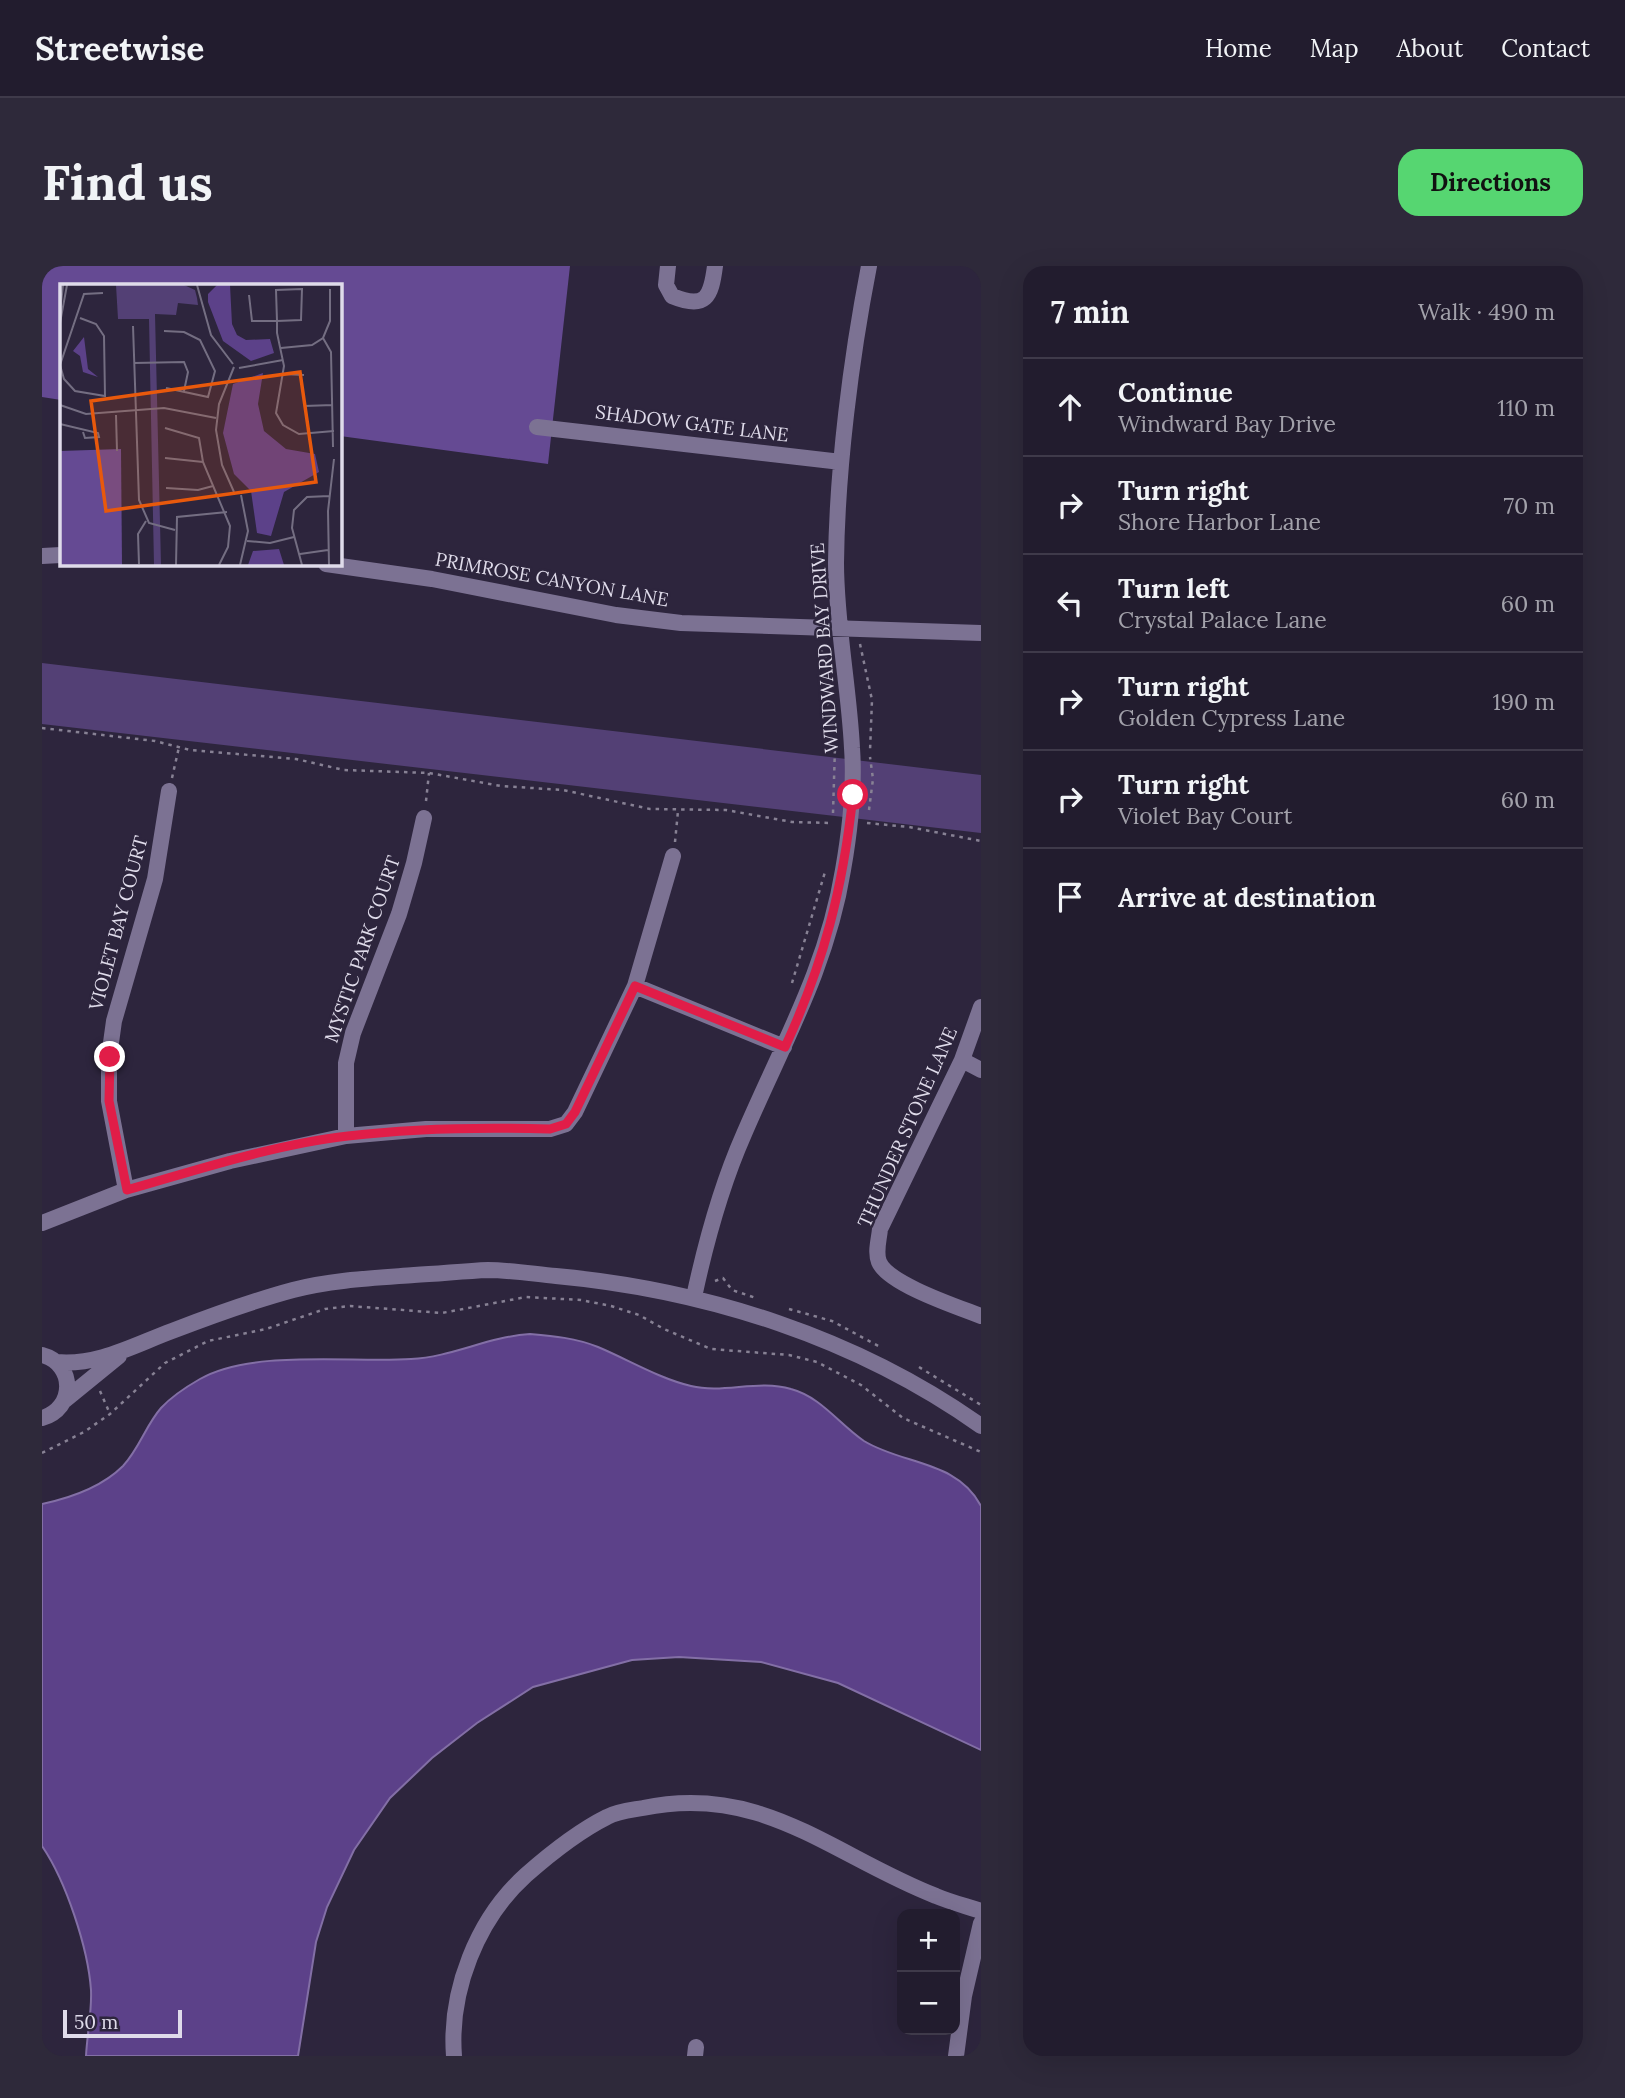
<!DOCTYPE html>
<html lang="en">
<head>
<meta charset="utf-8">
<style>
  :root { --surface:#221c2e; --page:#2e293a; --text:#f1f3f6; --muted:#a2a1aa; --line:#3f3a4a; --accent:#56d671 }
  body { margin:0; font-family:Lora,serif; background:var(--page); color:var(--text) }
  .controls { position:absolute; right:21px; bottom:21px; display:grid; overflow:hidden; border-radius:14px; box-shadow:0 7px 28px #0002 }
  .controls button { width:63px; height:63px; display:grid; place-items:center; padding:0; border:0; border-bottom:2px solid var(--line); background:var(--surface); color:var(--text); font:35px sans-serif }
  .scale { position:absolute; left:21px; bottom:18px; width:119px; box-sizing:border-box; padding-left:7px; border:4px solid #dfdbea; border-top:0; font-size:19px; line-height:24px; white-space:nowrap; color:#dfdbea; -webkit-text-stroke:5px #2d253d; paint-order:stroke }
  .stop { position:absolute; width:21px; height:21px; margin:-16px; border:5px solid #e11d48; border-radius:50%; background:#fff }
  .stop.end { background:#e11d48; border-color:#fff; box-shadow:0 2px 7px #0008 }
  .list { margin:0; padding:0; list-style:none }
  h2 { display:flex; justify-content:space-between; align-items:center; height:91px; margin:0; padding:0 28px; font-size:30px }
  h2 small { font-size:23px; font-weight:400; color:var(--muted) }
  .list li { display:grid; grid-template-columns:46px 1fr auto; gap:21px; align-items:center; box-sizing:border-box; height:98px; padding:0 28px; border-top:2px solid var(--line) }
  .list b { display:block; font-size:26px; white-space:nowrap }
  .list p { margin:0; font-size:23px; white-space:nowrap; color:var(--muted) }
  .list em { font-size:23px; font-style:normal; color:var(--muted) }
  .icon { flex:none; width:38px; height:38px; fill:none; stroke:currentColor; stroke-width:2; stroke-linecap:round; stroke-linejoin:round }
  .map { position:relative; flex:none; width:939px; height:1790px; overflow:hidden; border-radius:21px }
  header { display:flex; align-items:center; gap:42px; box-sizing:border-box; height:98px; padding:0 35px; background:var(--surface); border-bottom:2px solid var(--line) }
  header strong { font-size:33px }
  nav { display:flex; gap:38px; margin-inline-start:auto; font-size:24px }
  .intro { display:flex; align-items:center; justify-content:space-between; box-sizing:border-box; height:168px; padding:0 42px }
  h1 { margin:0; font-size:49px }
  .button { padding:18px 32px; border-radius:21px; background:var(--accent); color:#111; font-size:24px; font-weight:700 }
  main { display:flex; gap:42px; padding:0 42px }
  aside { flex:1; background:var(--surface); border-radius:21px; box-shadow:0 7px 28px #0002 }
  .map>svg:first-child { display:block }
  .green { fill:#534075 }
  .forest { fill:#654a93 }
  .water { fill:#5c4189; stroke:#836fa6; stroke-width:2 }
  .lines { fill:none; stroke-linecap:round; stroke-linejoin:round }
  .path { stroke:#878194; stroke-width:2.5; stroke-dasharray:3.5 5; stroke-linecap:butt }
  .minor { stroke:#7c7293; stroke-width:16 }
  .route { stroke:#e11d48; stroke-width:9 }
  .labels { text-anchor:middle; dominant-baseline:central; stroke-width:5; stroke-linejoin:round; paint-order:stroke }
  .street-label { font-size:19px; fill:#dfdbea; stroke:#2d253d }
  .inset-road { fill:none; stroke:#746e82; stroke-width:2 }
  .view { fill:#e8590c; fill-opacity:0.15; stroke:#e8590c; stroke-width:3.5 }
  .inset-edge { fill:none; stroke:#dfdbea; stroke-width:3.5 }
</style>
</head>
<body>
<header>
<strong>Streetwise</strong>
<nav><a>Home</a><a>Map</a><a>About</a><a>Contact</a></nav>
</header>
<div class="intro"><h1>Find us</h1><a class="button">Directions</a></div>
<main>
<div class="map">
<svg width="939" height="1790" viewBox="0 0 939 1790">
  <rect width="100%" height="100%" fill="#2d253d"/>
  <path class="green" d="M 0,397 L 939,509 L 939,567 L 0,458 Z"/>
  <path class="forest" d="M 0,0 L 528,0 L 506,198 L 298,170 L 298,19 L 19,19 L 19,134 L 0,131 Z"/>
  <path class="water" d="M 488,1068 C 511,1070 534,1072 556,1081 C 587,1094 616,1112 649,1120 C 682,1128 716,1113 749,1123 C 779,1131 797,1158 822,1175 C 861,1199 915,1194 939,1240 L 939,1484 L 796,1417 L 719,1396 L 637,1391 L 590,1394 L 491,1421 L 435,1457 L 390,1492 L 348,1532 L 312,1584 L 285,1641 L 274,1676 L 256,1790 L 44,1790 C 45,1769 50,1746 49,1724 C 46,1682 24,1615 0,1580 L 0,1238 C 28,1232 60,1221 81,1200 C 97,1183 104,1159 119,1142 C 130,1130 144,1121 158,1113 C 210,1083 310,1097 369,1093 C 410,1091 445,1071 488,1068 Z"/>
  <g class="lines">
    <path class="path" d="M 783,378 L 778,383 L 784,392
      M 818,378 L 830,434 L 828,485
      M 785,402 L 784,432 L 791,453
      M 0,462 L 113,475 L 148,484 L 254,493 L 302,504 L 387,507 L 459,520 L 521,524 L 608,543 L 684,544 L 750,556 L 791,557
      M 130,512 L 137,481
      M 384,535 L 387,507
      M 827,544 L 831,513 L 828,491
      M 791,547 L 793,481
      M 825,557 L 867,561 L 939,575
      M 633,576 L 636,545
      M 750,717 L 783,606
      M 673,1015 L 681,1012 L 690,1024 L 714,1032
      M 747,1043 L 790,1055 L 840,1082
      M 877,1101 L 939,1139
      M 58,1125 L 68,1148
      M 0,1187 L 42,1166 L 68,1148 L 123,1097 L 166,1075 L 224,1063 L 283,1043 L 308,1040 L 400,1047 L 484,1031 L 539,1034 L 569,1040 L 597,1049 L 622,1063 L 669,1083 L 747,1089 L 775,1096 L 819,1119 L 861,1152 L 939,1186"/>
    <path class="minor" d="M 626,0 L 624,19 L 630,30 C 664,44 669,31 673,0
      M 495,161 L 799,196
      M 0,290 L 19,289
      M 284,298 L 390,313 L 574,349 L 639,357 L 939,367
      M 593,720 L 742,781
      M 939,741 L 920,794 L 838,963 C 837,974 833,986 837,996 C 846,1018 916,1041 939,1050
      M 920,794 L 939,804
      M 304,870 L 304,797 L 311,767 L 357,648 L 372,597 L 382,552
      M 84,924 L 67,835 L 67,791 L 72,755 L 113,613 L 127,525
      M 0,957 L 84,924 L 188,895 L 304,870 L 384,863 L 508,863 L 524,858 L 533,846 L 593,720 L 631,590
      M 652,1031 C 664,975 679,920 702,868 C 740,779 785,702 801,604 C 808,564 813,523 810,482 C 807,421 794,358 794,297 C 795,203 809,92 827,0
      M 0,1089 C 34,1098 33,1143 0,1152
      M 14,1096 C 56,1100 92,1079 130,1065 C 169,1050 210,1035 251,1024 C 289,1014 332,1012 372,1009 C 396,1008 421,1005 446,1004 C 468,1004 492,1008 514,1010 C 665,1024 815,1072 939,1160
      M 23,1134 L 77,1090
      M 412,1790 C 407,1725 435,1653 484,1609 C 509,1587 535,1566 565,1551 C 576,1545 590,1544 601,1542 C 721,1517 791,1590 894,1630 C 908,1636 924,1640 939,1645
      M 653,1790 L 654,1781
      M 914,1790 L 922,1730 L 939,1657"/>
  </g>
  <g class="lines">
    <path class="route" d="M 68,791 L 67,835 L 85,924 C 155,904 234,878 306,870 C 373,862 441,861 508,863 L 524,858 L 533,846 L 593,720 L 743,781 C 782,697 801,622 811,529"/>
  </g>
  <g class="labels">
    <g class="street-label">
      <text transform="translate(650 157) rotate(7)">SHADOW GATE LANE</text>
      <text transform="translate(510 313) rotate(10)">PRIMROSE CANYON LANE</text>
      <text transform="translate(782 382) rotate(-94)">WINDWARD BAY DRIVE</text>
      <text transform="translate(76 657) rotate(-75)">VIOLET BAY COURT</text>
      <text transform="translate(320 683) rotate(-71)">MYSTIC PARK COURT</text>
      <text transform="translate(865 861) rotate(-66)">THUNDER STONE LANE</text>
    </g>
  </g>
  <g transform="translate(18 18)">
    <rect width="282" height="282" fill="#2d253d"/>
    <path d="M 56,1 L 124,1 L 135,6 L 137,14 L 138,21 L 118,19 L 116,31 L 95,30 L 101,281 L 94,281 L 89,35 L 58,35 Z" fill="#534075"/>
    <path d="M 61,165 L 62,281 L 0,281 L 0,167 Z" fill="#654a93"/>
    <path d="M 157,1 L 170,1 L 172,40 L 177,51 L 186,56 L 210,55 L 214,69 L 191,77 L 163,57 L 148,18 L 148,10 ZM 24,53 L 28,85 L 38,93 L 23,88 L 20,72 L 13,67 ZM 203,89 L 198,120 L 204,147 L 226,165 L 255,170 L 259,188 L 224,208 L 211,252 L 197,249 L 191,207 L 174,190 L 163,149 L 173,100 ZM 219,265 L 224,281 L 188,281 L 193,267 Z" fill="#5c4189"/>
    <path class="inset-road" d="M 137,1 L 151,51 L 173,80M 189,11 L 192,37 L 217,37 L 241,36 L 242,5 L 216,6 L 217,37 L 217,49 L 224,82 L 216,129 L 223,141 L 239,150 L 274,147M 0,29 L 3,1M 20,34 L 36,40 L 44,52 L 45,112 L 15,107 L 4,95 L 0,81 L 24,10 L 43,9M 0,39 L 7,1M 73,42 L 79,216 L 89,239 L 115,246M 104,47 L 124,48 L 140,56 L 155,87 L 148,113 L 106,104M 263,54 L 271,68 L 273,163M 221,64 L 252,61 L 263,54 L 270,37 L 270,5M 74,79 L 124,78 L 128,88 L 124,107M 174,83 L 159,120 L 156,146 L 162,181 L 174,208M 179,84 L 223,76M 223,90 L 244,91M 0,121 L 26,130 L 104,124 L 156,134M 244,122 L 273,121M 56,131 L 57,167M 0,140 L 38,149 L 39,153 L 25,154 L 23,148M 105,144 L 139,154 L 143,178 L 170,242 L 168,263 L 159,281M 105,174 L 143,178M 106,204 L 138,206 L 153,202M 187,257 L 210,259 L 234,253M 240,270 L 268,266M 79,280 L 78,250 L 86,237M 116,281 L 117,233 L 167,228M 180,281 L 188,247 L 181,211M 242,281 L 232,244 L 234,226 L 247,213 L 269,212M 269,281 L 268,227 L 274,175"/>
    <path class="view" d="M 240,88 L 256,198 L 46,227 L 31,117 Z"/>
    <rect width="282" height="282" class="inset-edge"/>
  </g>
</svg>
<div class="controls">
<button>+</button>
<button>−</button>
</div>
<div class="scale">50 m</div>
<div class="stop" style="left:811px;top:529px"></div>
<div class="stop end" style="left:68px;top:791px"></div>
</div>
<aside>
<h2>7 min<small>Walk · 490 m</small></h2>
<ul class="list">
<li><svg class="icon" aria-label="ahead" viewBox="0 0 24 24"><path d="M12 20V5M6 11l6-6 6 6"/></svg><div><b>Continue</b><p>Windward Bay Drive</p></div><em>110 m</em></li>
<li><svg class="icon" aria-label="right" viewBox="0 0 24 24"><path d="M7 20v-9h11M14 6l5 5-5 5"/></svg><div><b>Turn right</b><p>Shore Harbor Lane</p></div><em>70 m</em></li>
<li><svg class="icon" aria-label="left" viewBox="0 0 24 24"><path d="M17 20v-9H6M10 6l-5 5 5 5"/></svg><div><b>Turn left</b><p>Crystal Palace Lane</p></div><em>60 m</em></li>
<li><svg class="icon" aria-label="right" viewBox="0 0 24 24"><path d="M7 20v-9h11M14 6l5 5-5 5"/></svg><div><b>Turn right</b><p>Golden Cypress Lane</p></div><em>190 m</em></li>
<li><svg class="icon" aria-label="right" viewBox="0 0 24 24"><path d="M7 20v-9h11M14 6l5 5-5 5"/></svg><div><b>Turn right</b><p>Violet Bay Court</p></div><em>60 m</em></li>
<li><svg class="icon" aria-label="arrive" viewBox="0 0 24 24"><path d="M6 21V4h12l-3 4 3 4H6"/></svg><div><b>Arrive at destination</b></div></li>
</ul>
</aside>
</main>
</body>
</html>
